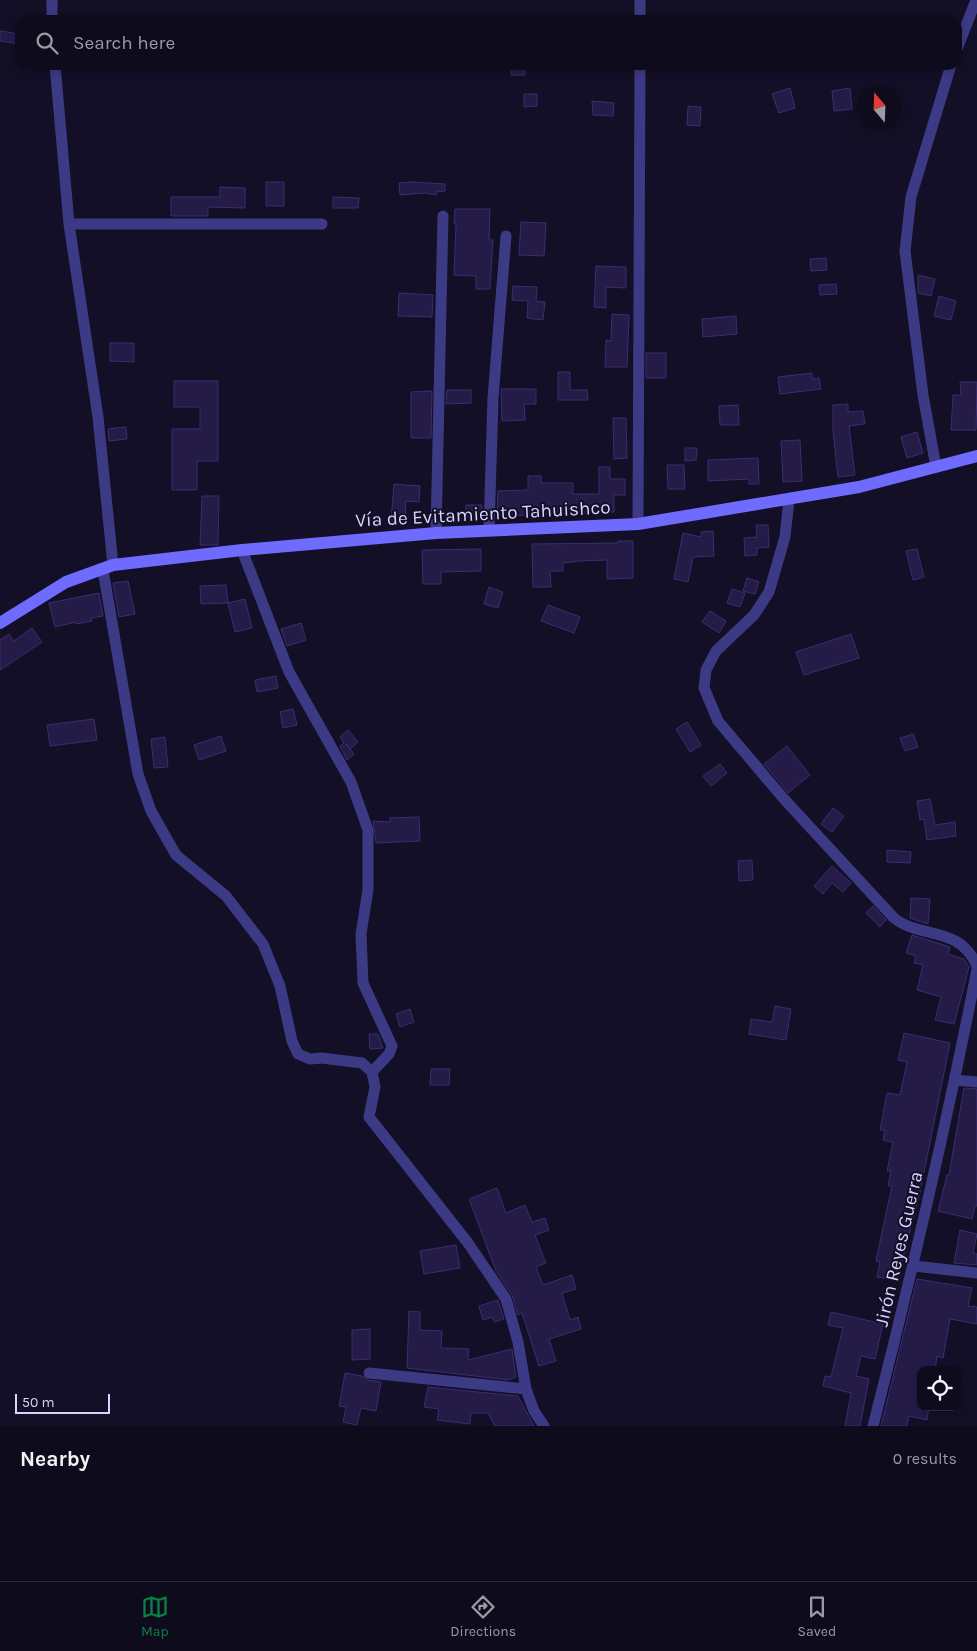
<!DOCTYPE html>
<html lang="en">
<head>
<meta charset="utf-8">
<style>
  :root { --surface:#0e0b1c; --page:#171425; --text:#f1f3f6; --muted:#9b9ba3; --line:#2e2b3b; --accent:#0b8043 }
  body { margin:0; font-family:Karla,sans-serif; background:var(--page); color:var(--text) }
  .controls { position:absolute; right:15px; bottom:15px; display:grid; overflow:hidden; border-radius:10px; box-shadow:0 2px 8px #0003 }
  .controls button { width:45px; height:45px; display:grid; place-items:center; padding:0; border:0; border-bottom:1px solid var(--line); background:var(--surface); color:var(--text); font:25px sans-serif }
  .compass { position:absolute; left:857px; top:85px; width:45px; height:45px; border-radius:50%; background:var(--surface); box-shadow:0 2px 8px #0003; rotate:341deg }
  .scale { position:absolute; left:15px; bottom:12px; width:95px; box-sizing:border-box; padding-left:5px; border:2px solid #d9d4ff; border-top:0; font-size:14px; line-height:18px; white-space:nowrap; color:#d9d4ff; -webkit-text-stroke:4px #130f26; paint-order:stroke }
  .list { margin:0; padding:0; list-style:none }
  h2 { display:flex; justify-content:space-between; align-items:center; height:65px; margin:0; padding:0 20px; font-size:21px }
  h2 small { font-size:16px; font-weight:400; color:var(--muted) }
  .icon { flex:none; width:28px; height:28px; fill:none; stroke:currentColor; stroke-width:2; stroke-linecap:round; stroke-linejoin:round }
  .map { position:relative; flex:none; width:977px; height:1426px; overflow:hidden }
  .search { position:absolute; background:var(--surface); box-shadow:0 2px 8px #0003; left:15px; right:15px; top:15px; height:55px; display:flex; align-items:center; gap:12px; box-sizing:border-box; padding:0 18px; border-radius:15px; color:var(--muted); font-size:19px }
  .sheet { height:155px; background:var(--surface) }
  nav { display:flex; justify-content:space-around; align-items:center; box-sizing:border-box; height:70px; border-top:1px solid var(--line); background:var(--surface); font-size:14px; color:var(--muted) }
  nav a { display:grid; justify-items:center; gap:2px }
  nav .on { color:var(--accent) }
  .map>svg:first-child { display:block }
  .building { fill:#241b47; stroke:#3b2d73 }
  .lines { fill:none; stroke-linecap:round; stroke-linejoin:round }
  .minor { stroke:#3d3a85; stroke-width:11 }
  .secondary { stroke:#6f6bff; stroke-width:12 }
  .labels { text-anchor:middle; dominant-baseline:central; stroke-width:4; stroke-linejoin:round; paint-order:stroke }
  .street-label { font-size:19px; fill:#d9d4ff; stroke:#130f26 }
</style>
</head>
<body>
<div class="map">
<svg width="977" height="1426" viewBox="0 0 977 1426">
  <rect width="100%" height="100%" fill="#130f26"/>
  <path class="building" d="M 0,31 L 20,34 L 20,44 L 0,41 Z
    M 511,65 L 525,65 L 525,75 L 511,75 Z
    M 790,88 L 795,108 L 779,113 L 772,94 Z
    M 850,88 L 852,109 L 834,111 L 832,91 Z
    M 524,94 L 537,94 L 537,106 L 524,107 Z
    M 592,101 L 614,103 L 613,116 L 593,115 Z
    M 688,106 L 701,107 L 700,126 L 687,125 Z
    M 266,182 L 284,182 L 284,206 L 266,206 Z
    M 413,182 L 445,184 L 445,191 L 436,192 L 436,195 L 425,193 L 400,195 L 399,183 Z
    M 220,187 L 245,188 L 245,208 L 208,207 L 208,216 L 171,216 L 171,197 L 220,197 Z
    M 333,197 L 359,198 L 358,208 L 333,208 Z
    M 455,209 L 490,209 L 489,240 L 493,240 L 490,289 L 476,289 L 476,276 L 454,275 L 456,224 L 454,224 Z
    M 521,222 L 546,223 L 544,256 L 519,255 Z
    M 826,258 L 827,270 L 811,271 L 810,259 Z
    M 596,266 L 626,267 L 626,288 L 606,287 L 606,308 L 594,307 Z
    M 918,275 L 935,279 L 931,296 L 918,293 Z
    M 836,284 L 837,294 L 820,295 L 819,285 Z
    M 513,286 L 537,287 L 536,301 L 545,302 L 543,320 L 527,318 L 528,301 L 512,300 Z
    M 399,293 L 433,295 L 432,317 L 398,316 Z
    M 939,296 L 956,301 L 951,320 L 934,316 Z
    M 612,314 L 629,315 L 627,367 L 605,367 L 606,340 L 611,341 Z
    M 736,316 L 737,334 L 703,337 L 702,319 Z
    M 110,343 L 134,343 L 134,362 L 110,361 Z
    M 646,353 L 666,353 L 666,378 L 646,378 Z
    M 558,372 L 570,372 L 570,390 L 587,390 L 588,400 L 558,400 Z
    M 812,373 L 812,379 L 819,378 L 821,389 L 780,394 L 778,377 Z
    M 174,381 L 218,381 L 218,461 L 197,461 L 197,490 L 172,490 L 172,429 L 200,429 L 200,407 L 174,407 Z
    M 960,382 L 977,382 L 976,430 L 951,430 L 953,395 L 961,395 Z
    M 501,389 L 536,389 L 536,404 L 524,404 L 525,420 L 502,421 Z
    M 447,390 L 471,390 L 471,403 L 446,404 Z
    M 432,391 L 431,438 L 411,438 L 411,392 Z
    M 848,404 L 848,412 L 863,411 L 865,424 L 849,426 L 855,475 L 838,477 L 833,431 L 833,405 Z
    M 738,405 L 739,425 L 720,425 L 719,406 Z
    M 613,418 L 626,418 L 627,458 L 614,459 Z
    M 126,427 L 127,439 L 109,441 L 108,429 Z
    M 917,432 L 923,453 L 907,458 L 901,437 Z
    M 800,440 L 802,481 L 783,482 L 781,441 Z
    M 685,448 L 697,448 L 696,460 L 685,461 Z
    M 758,458 L 759,484 L 749,484 L 749,479 L 708,481 L 708,460 Z
    M 667,465 L 684,465 L 685,489 L 668,489 Z
    M 599,467 L 610,467 L 610,479 L 625,479 L 625,495 L 614,495 L 614,512 L 497,516 L 498,491 L 528,490 L 528,476 L 541,476 L 541,483 L 573,483 L 573,494 L 599,494 Z
    M 394,484 L 420,486 L 419,502 L 406,501 L 405,521 L 391,520 Z
    M 202,496 L 219,496 L 218,545 L 200,545 Z
    M 466,505 L 482,505 L 482,516 L 465,516 Z
    M 756,525 L 768,525 L 769,547 L 757,548 L 757,555 L 745,556 L 744,538 L 757,537 Z
    M 713,531 L 714,556 L 693,557 L 688,582 L 674,579 L 683,533 L 701,537 L 701,532 Z
    M 618,541 L 633,541 L 633,578 L 607,579 L 607,560 L 579,561 L 563,563 L 563,571 L 550,571 L 551,587 L 533,587 L 532,544 L 618,543 Z
    M 481,549 L 481,571 L 441,572 L 441,584 L 423,584 L 422,550 Z
    M 917,549 L 924,577 L 913,580 L 906,551 Z
    M 747,578 L 759,582 L 755,594 L 743,591 Z
    M 128,581 L 135,614 L 119,617 L 113,583 Z
    M 226,585 L 228,603 L 201,604 L 200,586 Z
    M 489,587 L 503,592 L 498,608 L 484,604 Z
    M 732,589 L 745,593 L 740,607 L 727,603 Z
    M 99,593 L 103,616 L 91,618 L 92,621 L 76,624 L 76,622 L 55,627 L 49,603 Z
    M 245,599 L 252,628 L 235,632 L 228,603 Z
    M 548,605 L 580,617 L 574,633 L 541,621 Z
    M 710,611 L 726,621 L 719,633 L 702,622 Z
    M 301,623 L 306,640 L 287,646 L 281,629 Z
    M 32,628 L 42,642 L 0,670 L 0,640 L 9,634 L 14,641 Z
    M 851,634 L 859,658 L 804,675 L 796,652 Z
    M 276,676 L 278,688 L 257,692 L 255,680 Z
    M 293,709 L 297,725 L 283,728 L 280,712 Z
    M 94,719 L 97,740 L 50,746 L 47,725 Z
    M 687,722 L 701,745 L 690,752 L 676,729 Z
    M 348,730 L 358,742 L 350,749 L 346,744 L 354,754 L 347,760 L 340,746 L 344,743 L 340,737 Z
    M 913,734 L 918,747 L 905,751 L 900,738 Z
    M 221,736 L 226,751 L 199,760 L 194,745 Z
    M 165,737 L 168,767 L 154,768 L 151,739 Z
    M 787,746 L 810,775 L 788,793 L 764,764 Z
    M 720,764 L 727,773 L 711,786 L 703,776 Z
    M 930,799 L 935,825 L 955,822 L 956,836 L 927,840 L 924,819 L 920,820 L 917,801 Z
    M 833,808 L 844,816 L 832,832 L 821,824 Z
    M 419,817 L 420,841 L 376,843 L 373,821 L 390,822 L 390,818 Z
    M 887,850 L 911,852 L 910,863 L 887,862 Z
    M 752,860 L 753,880 L 739,881 L 738,861 Z
    M 832,866 L 851,883 L 843,892 L 832,883 L 823,894 L 814,886 Z
    M 911,898 L 930,899 L 928,924 L 910,918 Z
    M 873,906 L 886,920 L 880,927 L 866,913 Z
    M 912,935 L 950,947 L 948,954 L 964,959 L 969,967 L 954,1024 L 935,1020 L 941,997 L 917,990 L 923,965 L 914,963 L 916,956 L 906,953 Z
    M 775,1006 L 791,1009 L 786,1040 L 749,1034 L 751,1019 L 772,1022 Z
    M 410,1009 L 414,1022 L 400,1027 L 396,1014 Z
    M 904,1033 L 950,1043 L 920,1192 L 897,1281 L 877,1277 L 880,1262 L 876,1261 L 892,1186 L 888,1186 L 891,1171 L 887,1171 L 893,1142 L 883,1140 L 885,1130 L 880,1130 L 887,1093 L 900,1095 L 907,1062 L 898,1060 Z
    M 369,1034 L 378,1034 L 383,1048 L 370,1049 Z
    M 431,1069 L 450,1069 L 449,1085 L 430,1085 Z
    M 964,1088 L 977,1089 L 977,1206 L 975,1206 L 972,1219 L 938,1211 L 947,1175 L 949,1175 Z
    M 497,1188 L 506,1213 L 525,1205 L 532,1222 L 545,1218 L 549,1230 L 535,1235 L 546,1263 L 536,1267 L 543,1285 L 572,1275 L 576,1289 L 562,1293 L 570,1320 L 578,1317 L 581,1329 L 549,1339 L 556,1361 L 539,1366 L 522,1313 L 518,1315 L 512,1295 L 496,1271 L 469,1199 Z
    M 960,1230 L 977,1234 L 973,1253 L 977,1254 L 977,1265 L 954,1263 Z
    M 456,1245 L 460,1268 L 424,1274 L 420,1251 Z
    M 917,1279 L 972,1288 L 968,1306 L 977,1307 L 977,1324 L 950,1319 L 943,1358 L 937,1356 L 935,1370 L 921,1370 L 921,1407 L 929,1407 L 927,1420 L 909,1416 L 907,1426 L 881,1426 Z
    M 498,1300 L 504,1319 L 494,1322 L 492,1317 L 483,1320 L 479,1306 Z
    M 409,1311 L 420,1312 L 420,1330 L 442,1331 L 441,1348 L 469,1349 L 468,1360 L 512,1349 L 516,1377 L 509,1380 L 407,1368 Z
    M 831,1312 L 883,1324 L 875,1359 L 861,1356 L 856,1376 L 869,1379 L 860,1426 L 845,1426 L 851,1393 L 823,1386 L 825,1376 L 831,1377 L 843,1328 L 828,1325 Z
    M 370,1329 L 370,1359 L 352,1360 L 352,1330 Z
    M 345,1373 L 362,1376 L 368,1380 L 381,1382 L 376,1411 L 361,1408 L 357,1425 L 343,1422 L 346,1407 L 339,1406 Z
    M 428,1387 L 518,1396 L 534,1426 L 495,1426 L 488,1413 L 471,1413 L 470,1424 L 437,1420 L 439,1409 L 424,1407 Z"/>
  <g class="lines">
    <path class="minor" d="M 52,20 L 52,0
      M 640,20 L 640,0
      M 957,49 L 976,0
      M 55,65 L 69,224 L 98,417 L 113,565
      M 69,224 L 322,224
      M 936,467 L 923,395 L 905,251 L 911,197 L 951,65
      M 789,500 L 785,537 L 769,592 L 754,615 L 716,651 L 706,670 L 704,688 L 718,721 L 784,799 L 893,917 C 919,940 959,924 977,966
      M 638,524 L 640,65
      M 489,530 L 493,398 L 506,236
      M 436,533 L 443,216
      M 242,550 L 289,672 L 351,782 L 368,830 L 368,890 L 361,934 L 363,983 L 392,1046 L 389,1054 L 372,1072
      M 103,570 L 138,774 L 151,811 L 176,855 L 226,896 L 263,944 L 280,986 L 292,1041 L 298,1054 L 310,1059 L 322,1058 L 362,1063 L 372,1072 L 375,1087 L 369,1117 L 468,1243 L 506,1299 L 518,1342 L 526,1389 L 534,1411 L 544,1426
      M 955,1080 L 977,1082
      M 914,1266 L 977,1273
      M 369,1373 L 526,1389
      M 873,1426 C 912,1274 947,1122 977,969"/>
    <path class="secondary" d="M 0,623 L 66,582 L 113,565 L 242,550 L 436,533 L 638,524 L 859,487 L 977,456"/>
  </g>
  <g class="labels">
    <g class="street-label">
      <text transform="translate(483 514) rotate(-3)">Vía de Evitamiento Tahuishco</text>
      <text transform="translate(899 1249) rotate(-77)">Jirón Reyes Guerra</text>
    </g>
  </g>
</svg>
<div class="controls">
<button><svg class="icon" aria-label="locate" viewBox="0 0 24 24"><circle cx="12" cy="12" r="6"/><path d="M12 2v4M12 18v4M2 12h4M18 12h4"/></svg></button>
</div>
<svg class="compass" viewBox="-18 -18 36 36"><path d="M0-13l5 13h-10z" fill="#e53935"/><path d="M0 13l5-13h-10z" fill="#9b9ba3"/></svg>
<div class="scale">50 m</div>
<div class="search"><svg class="icon" aria-label="search" viewBox="0 0 24 24"><circle cx="10" cy="10" r="6"/><path d="M15 15l6 6"/></svg>Search here</div>
</div>
<section class="sheet">
<h2>Nearby<small>0 results</small></h2>
<ul class="list">
</ul>
</section>
<nav>
<a class="on"><svg class="icon" aria-label="map" viewBox="0 0 24 24"><path d="M3 6l6-2 6 2 6-2v14l-6 2-6-2-6 2zM9 4v14M15 6v14"/></svg>Map</a>
<a><svg class="icon" aria-label="directions" viewBox="0 0 24 24"><path d="M12 3l9 9-9 9-9-9zM9 14v-3h6M13 9l2 2-2 2"/></svg>Directions</a>
<a><svg class="icon" aria-label="saved" viewBox="0 0 24 24"><path d="M7 4h10v16l-5-4-5 4z"/></svg>Saved</a>
</nav>
</body>
</html>
